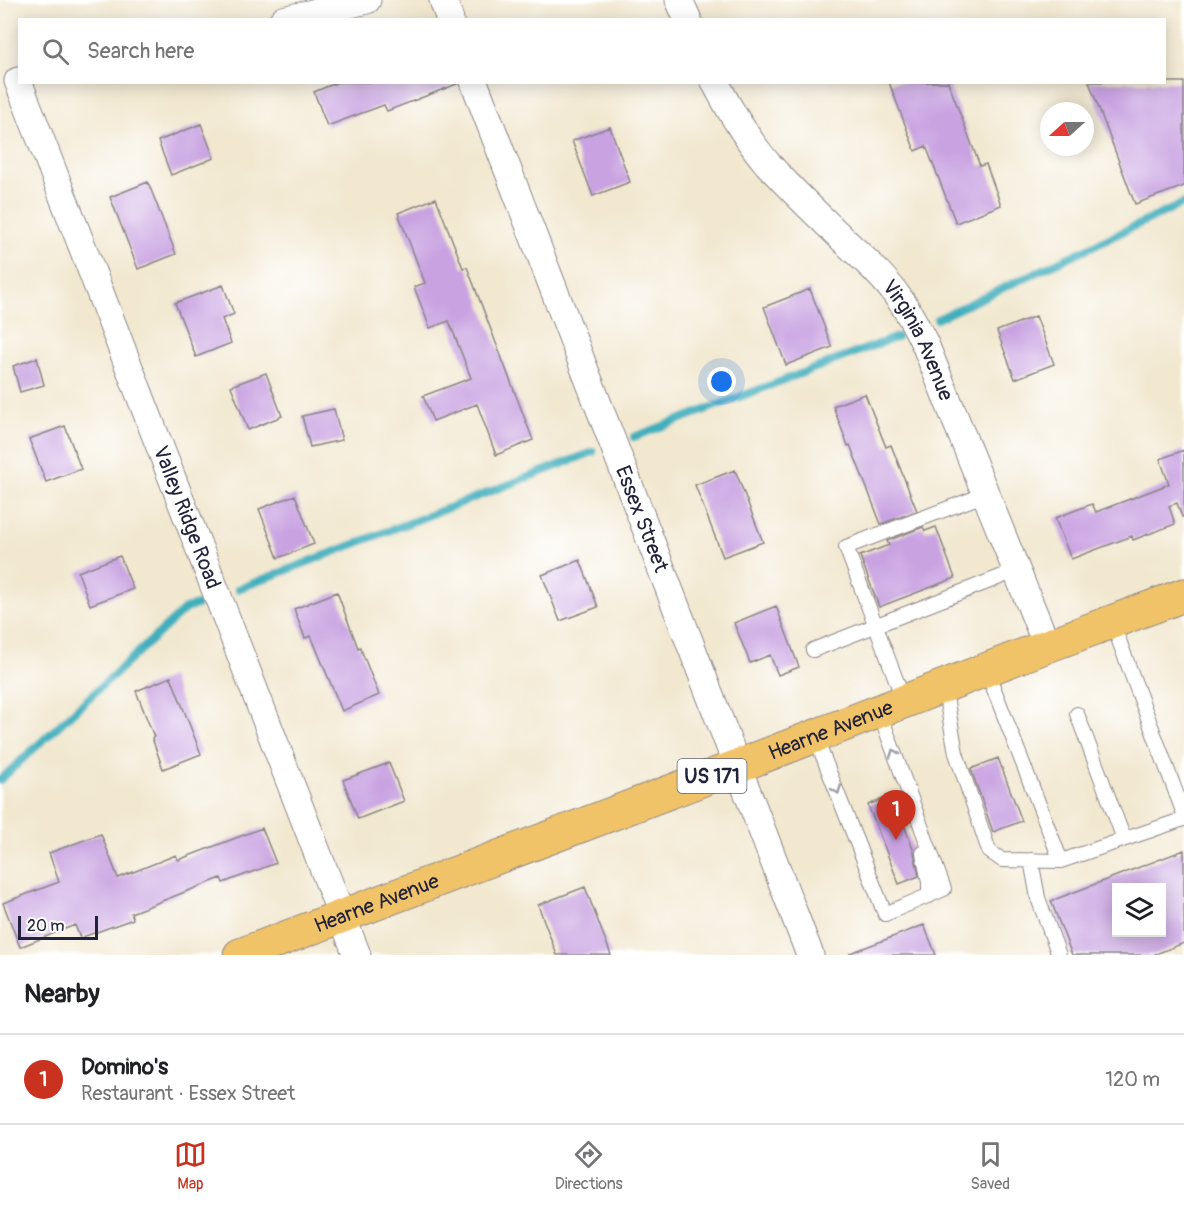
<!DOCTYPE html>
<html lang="en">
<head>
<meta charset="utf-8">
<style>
  :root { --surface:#fff; --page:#f6f6f6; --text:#202124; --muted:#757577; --line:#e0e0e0; --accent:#c8321e }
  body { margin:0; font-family:Pangolin,sans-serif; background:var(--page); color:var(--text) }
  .controls { position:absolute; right:18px; bottom:18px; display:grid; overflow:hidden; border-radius:0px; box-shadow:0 3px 15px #0003 }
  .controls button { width:54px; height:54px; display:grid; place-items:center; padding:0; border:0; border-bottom:2px solid var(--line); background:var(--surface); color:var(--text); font:30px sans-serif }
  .compass { position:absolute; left:1040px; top:102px; width:54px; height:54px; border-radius:50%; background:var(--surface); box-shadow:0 3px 15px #0003; rotate:249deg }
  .scale { position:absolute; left:18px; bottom:15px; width:80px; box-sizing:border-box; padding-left:6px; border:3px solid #22223b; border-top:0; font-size:16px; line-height:21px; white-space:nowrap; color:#22223b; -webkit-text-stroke:4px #fff; paint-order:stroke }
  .you { position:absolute; left:722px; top:382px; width:21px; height:21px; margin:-15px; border:4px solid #fff; border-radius:50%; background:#1a73e8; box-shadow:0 0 0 9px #1a73e833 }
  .badge { display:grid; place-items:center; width:39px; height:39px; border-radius:50%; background:var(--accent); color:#fff; font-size:20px; font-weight:700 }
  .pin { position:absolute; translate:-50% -50px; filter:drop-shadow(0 2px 3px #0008) }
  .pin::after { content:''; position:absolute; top:32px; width:21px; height:18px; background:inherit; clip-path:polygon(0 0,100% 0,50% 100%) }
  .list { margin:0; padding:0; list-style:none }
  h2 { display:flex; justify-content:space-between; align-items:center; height:78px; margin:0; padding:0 24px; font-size:26px }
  h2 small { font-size:20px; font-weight:400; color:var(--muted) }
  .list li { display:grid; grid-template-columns:39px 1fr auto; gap:18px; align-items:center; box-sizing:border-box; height:90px; padding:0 24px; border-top:2px solid var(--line) }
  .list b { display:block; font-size:22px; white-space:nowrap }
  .list p { margin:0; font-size:20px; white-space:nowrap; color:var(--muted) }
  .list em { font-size:20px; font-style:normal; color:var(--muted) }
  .icon { flex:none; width:33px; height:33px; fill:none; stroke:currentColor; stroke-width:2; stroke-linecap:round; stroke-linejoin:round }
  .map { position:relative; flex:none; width:1184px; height:955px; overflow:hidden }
  .search { position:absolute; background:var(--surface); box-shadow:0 3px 15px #0003; left:18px; right:18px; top:18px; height:66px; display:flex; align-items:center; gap:15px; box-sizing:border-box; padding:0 21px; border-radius:0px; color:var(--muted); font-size:22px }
  .sheet { height:168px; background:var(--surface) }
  nav { display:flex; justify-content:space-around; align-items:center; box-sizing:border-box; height:84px; border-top:2px solid var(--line); background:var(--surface); font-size:16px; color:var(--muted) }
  nav a { display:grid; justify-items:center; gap:3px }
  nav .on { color:var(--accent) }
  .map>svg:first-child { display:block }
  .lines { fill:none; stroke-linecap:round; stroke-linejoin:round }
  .stream { stroke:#40afbd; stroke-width:8 }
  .building { fill:#c8a2e1; fill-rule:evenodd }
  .service-casing { stroke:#8a8586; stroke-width:16 }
  .minor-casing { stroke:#8a8586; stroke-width:29 }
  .primary-casing { stroke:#8a8586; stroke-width:35 }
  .service { stroke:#fff; stroke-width:14 }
  .minor { stroke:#fff; stroke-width:27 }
  .primary { stroke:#f1c369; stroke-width:33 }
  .oneway { stroke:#9c9ca7 }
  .labels { text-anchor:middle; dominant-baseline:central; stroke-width:4.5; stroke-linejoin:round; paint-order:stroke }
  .shield { fill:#fff; stroke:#646476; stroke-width:1.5 }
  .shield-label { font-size:20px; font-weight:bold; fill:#22223b }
  .street-label { font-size:21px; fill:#22223b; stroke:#fff }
</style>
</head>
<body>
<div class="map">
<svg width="1184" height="955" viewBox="0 0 1184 955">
  <rect width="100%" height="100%" fill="#fff"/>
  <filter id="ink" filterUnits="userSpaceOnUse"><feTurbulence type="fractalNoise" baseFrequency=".0167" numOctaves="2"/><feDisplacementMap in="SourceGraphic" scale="12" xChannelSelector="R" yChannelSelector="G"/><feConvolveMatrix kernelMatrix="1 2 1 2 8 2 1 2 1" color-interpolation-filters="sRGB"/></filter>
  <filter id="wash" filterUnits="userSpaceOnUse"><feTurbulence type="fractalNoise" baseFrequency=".008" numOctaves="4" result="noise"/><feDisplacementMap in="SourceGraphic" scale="24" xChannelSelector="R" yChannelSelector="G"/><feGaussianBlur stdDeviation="1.35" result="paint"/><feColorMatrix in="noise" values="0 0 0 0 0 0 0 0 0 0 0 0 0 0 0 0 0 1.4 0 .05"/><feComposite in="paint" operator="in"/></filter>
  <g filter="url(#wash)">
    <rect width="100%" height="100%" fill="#f2e8d0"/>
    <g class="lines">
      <path class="stream" d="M 937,319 L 1184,203
        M 634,437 L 897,337
        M 238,589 L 593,452
        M 0,780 L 185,609 L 197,605"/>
    </g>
    <g id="blocks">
      <path class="building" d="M 338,82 L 457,82 L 457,84 L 387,111 L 384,105 L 327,126 L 314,92 Z
        M 889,82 L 948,82 L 980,166 L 986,164 L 1001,205 L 956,223 L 926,146 L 915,151 Z
        M 1089,82 L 1184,82 L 1184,186 L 1135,204 Z
        M 201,124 L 214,158 L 171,175 L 158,141 Z
        M 610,127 L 630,182 L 593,196 L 572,141 Z
        M 148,182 L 176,254 L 138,269 L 110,197 Z
        M 436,198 L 463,268 L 467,267 L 533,440 L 496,455 L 477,404 L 433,421 L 423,396 L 471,378 L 449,321 L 430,328 L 414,287 L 425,283 L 398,213 Z
        M 223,285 L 234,314 L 222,319 L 231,343 L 196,357 L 175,303 Z
        M 810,289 L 832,347 L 786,365 L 764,307 Z
        M 1036,316 L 1054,364 L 1015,379 L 997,331 Z
        M 37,358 L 44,385 L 20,392 L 13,366 Z
        M 266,373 L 282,416 L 248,430 L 231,386 Z
        M 865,394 L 886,447 L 891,445 L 917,511 L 881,524 L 850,445 L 848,446 L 833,406 Z
        M 334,409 L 342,440 L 310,447 L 302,416 Z
        M 65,426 L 81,469 L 46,482 L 29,439 Z
        M 1184,450 L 1184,517 L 1182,517 L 1177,503 L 1169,506 L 1175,524 L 1133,540 L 1132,536 L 1071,559 L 1055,518 L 1092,504 L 1096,512 L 1169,484 L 1160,459 Z
        M 735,470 L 763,542 L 723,557 L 695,485 Z
        M 295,495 L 314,544 L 278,558 L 259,509 Z
        M 923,527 L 925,531 L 936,527 L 955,578 L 879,607 L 860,556 L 889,545 L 887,541 Z
        M 120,556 L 133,589 L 90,605 L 78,572 Z
        M 580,560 L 598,607 L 560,621 L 542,575 Z
        M 337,592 L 358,648 L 360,647 L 379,695 L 342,711 L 311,636 L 305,638 L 294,609 Z
        M 776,606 L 799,667 L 778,675 L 770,655 L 750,663 L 734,623 Z
        M 171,677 L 201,754 L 163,769 L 152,738 L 154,737 L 136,691 Z
        M 998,758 L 1022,821 L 993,832 L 971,769 Z
        M 389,763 L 404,801 L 358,819 L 343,780 Z
        M 893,795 L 914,852 L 919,876 L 899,884 L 868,805 Z
        M 262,828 L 276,863 L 223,883 L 221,878 L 131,913 L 133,919 L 80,938 L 75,925 L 20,947 L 3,903 L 59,882 L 49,853 L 101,834 L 118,878 L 176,855 L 178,860 Z
        M 1184,850 L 1184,943 L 1153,955 L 1072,955 L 1051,901 ZM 1116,888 L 1161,888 L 1161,933 L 1116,933 Z
        M 585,887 L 611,955 L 557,955 L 538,905 Z
        M 924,925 L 936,955 L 850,955 L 850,953 Z"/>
    </g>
  </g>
  <g filter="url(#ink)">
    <use href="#blocks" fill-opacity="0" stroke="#8a8586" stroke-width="1.5"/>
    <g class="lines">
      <g class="service-casing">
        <path id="service" d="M 1112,622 L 1184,814
          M 813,650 L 1018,570
          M 986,669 L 1061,861 L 1184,819
          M 944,686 L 956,753 L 989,851 L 1002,860 L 1061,861
          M 904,701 L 846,547 L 986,494
          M 1077,714 L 1124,839
          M 815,736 L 885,914 L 944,889 L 879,711
          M 923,853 L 929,882 L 929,896
          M 1031,860 L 1038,898 L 1059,955"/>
      </g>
      <g class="minor-casing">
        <g id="minor">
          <path d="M 443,0 L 450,20"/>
          <path d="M 679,0 L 688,20"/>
          <path d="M 283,20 L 367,0"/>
          <path id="s1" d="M 18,81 L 357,955"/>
          <path id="s2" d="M 474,82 L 810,955"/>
          <path id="s3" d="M 715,82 C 730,111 746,138 767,163 C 793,192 823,220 851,247 C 868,263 885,278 898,297 C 909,311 917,328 925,344 L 1047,646"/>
        </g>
      </g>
      <g class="primary-casing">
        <g id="primary">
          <path id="s4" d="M 240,955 L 738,766 L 1047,646 L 1184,595"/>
        </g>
      </g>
      <use href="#service" class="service"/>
      <use href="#minor" class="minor"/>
      <use href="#primary" class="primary"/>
    </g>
    <defs><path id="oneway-chevron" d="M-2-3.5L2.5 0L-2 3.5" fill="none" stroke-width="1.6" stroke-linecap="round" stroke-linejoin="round" transform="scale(1.5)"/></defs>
    <g class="oneway">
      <use href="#oneway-chevron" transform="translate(894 753) rotate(-110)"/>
      <use href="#oneway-chevron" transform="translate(837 790) rotate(69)"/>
    </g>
  </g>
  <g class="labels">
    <rect class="shield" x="677.5" y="759" width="69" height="34" rx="4.5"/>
    <g class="shield-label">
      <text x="712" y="776">US 171</text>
    </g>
    <g class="street-label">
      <text stroke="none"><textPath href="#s3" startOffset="332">Virginia Avenue</textPath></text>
      <text stroke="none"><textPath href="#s1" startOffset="468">Valley Ridge Road</textPath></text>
      <text stroke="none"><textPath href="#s2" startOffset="468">Essex Street</textPath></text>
      <text stroke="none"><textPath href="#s4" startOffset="632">Hearne Avenue</textPath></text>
      <text stroke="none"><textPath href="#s4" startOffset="146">Hearne Avenue</textPath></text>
    </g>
  </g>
</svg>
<div class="controls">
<button><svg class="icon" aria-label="layers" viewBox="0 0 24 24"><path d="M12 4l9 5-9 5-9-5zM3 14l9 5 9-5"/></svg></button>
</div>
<svg class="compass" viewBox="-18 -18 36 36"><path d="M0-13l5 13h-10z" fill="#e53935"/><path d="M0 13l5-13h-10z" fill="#757577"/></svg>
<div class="scale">20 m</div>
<div class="you"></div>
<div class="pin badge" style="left:896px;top:840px">1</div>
<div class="search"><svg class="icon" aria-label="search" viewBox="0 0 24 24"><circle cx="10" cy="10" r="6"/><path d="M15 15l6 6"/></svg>Search here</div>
</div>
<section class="sheet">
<h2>Nearby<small></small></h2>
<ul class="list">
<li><span class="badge">1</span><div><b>Domino's</b><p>Restaurant · Essex Street</p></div><em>120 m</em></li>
</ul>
</section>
<nav>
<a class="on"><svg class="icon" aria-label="map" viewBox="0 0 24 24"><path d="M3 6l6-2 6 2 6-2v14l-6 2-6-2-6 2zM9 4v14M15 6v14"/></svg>Map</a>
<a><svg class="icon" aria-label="directions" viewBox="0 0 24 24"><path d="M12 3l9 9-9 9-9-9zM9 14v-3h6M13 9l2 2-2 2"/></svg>Directions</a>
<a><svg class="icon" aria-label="saved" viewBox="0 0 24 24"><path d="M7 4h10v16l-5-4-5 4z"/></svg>Saved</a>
</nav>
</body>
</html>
